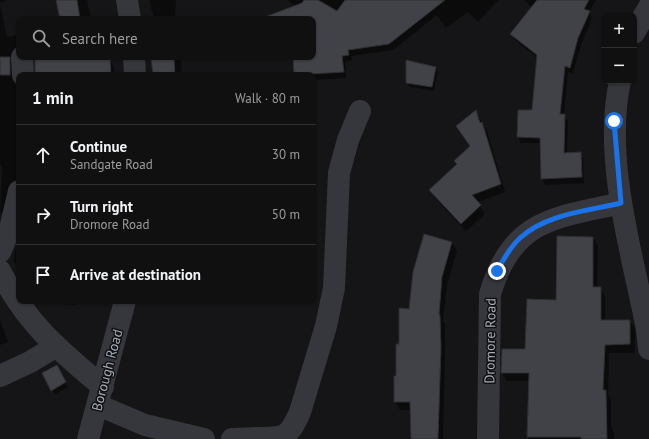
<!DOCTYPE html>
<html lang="en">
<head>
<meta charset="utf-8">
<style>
  :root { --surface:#101011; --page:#1e1e1f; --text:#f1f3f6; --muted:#9c9d9f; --line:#303031 }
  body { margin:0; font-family:"PT Sans",sans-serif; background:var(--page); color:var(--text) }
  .controls { position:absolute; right:12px; top:12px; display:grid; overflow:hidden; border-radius:8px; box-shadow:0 1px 3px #0004 }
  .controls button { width:36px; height:36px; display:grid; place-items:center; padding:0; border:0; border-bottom:1px solid var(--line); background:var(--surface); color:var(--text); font:20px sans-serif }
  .stop { position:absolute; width:12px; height:12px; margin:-9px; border:3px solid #1a73e8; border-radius:50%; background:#fff }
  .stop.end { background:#1a73e8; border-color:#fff; box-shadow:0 1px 4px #0008 }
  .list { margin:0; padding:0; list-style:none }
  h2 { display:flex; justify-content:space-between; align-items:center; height:52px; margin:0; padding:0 16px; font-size:17px }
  h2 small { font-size:13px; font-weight:400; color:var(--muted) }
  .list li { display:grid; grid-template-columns:26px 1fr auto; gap:12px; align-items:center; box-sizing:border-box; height:60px; padding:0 16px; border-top:1px solid var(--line) }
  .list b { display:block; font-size:15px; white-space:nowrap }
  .list p { margin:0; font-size:13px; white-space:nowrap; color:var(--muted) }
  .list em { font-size:13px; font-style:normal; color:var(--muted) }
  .icon { flex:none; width:22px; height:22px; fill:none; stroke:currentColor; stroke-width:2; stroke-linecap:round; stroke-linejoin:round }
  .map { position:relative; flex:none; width:649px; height:439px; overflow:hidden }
  .search { position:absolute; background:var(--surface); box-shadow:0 1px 3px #0004; left:16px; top:16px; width:300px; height:44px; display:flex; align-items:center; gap:10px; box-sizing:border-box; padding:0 14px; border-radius:8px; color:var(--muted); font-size:15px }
  .panel { position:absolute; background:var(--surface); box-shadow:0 1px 3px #0004; left:16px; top:72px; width:300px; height:232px; border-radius:8px }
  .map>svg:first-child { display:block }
  .shadow { fill:#0007 }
  .building { fill:#414247; stroke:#2e2f33 }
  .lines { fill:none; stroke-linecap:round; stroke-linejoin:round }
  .minor { stroke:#35373c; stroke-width:22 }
  .route { stroke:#1a73e8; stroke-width:5 }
  .labels { text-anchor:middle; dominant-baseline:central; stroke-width:3; stroke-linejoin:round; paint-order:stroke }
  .street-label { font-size:14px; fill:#a5acb8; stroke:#101012 }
</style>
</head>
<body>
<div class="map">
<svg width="649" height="439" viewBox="0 0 649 439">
  <rect width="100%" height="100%" fill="#151517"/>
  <path class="shadow" d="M 0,0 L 8,0 L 0,3 Z
    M 57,0 L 87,0 L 91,19 L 61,19 Z
    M 150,0 L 176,0 L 175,19 L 155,19 L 151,9 Z
    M 287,0 L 498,0 L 478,22 L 468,12 L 446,28 L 437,15 L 393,50 L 351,56 L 352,60 L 345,62 L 346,78 L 313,80 L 313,75 L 295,75 L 294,57 L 313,57 L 313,19 L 290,19 L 296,7 Z
    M 524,0 L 596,0 L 589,12 L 592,18 L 581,45 L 573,73 L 568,72 L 564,115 L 568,121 L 567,154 L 580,153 L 583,159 L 584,183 L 546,185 L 542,179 L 541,143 L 521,143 L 518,137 L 519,111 L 533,111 L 538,58 L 515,40 L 512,34 L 532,8 Z
    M 0,5 L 7,37 L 19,35 L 19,55 L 13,66 L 16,86 L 19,88 L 19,187 L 5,219 L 0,211 L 2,168 L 0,164 Z
    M 35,57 L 108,57 L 114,67 L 114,75 L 35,75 Z
    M 152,57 L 180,57 L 182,71 L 178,72 L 178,75 L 154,75 Z
    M 436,68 L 438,72 L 434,91 L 410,87 L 407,83 Z
    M 476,112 L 487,131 L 505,192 L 478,202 L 485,214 L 466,231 L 435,198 L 430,190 L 457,165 L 455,161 L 471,147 Z
    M 425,235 L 452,243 L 457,251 L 447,285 L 443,321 L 445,324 L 445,356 L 443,439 L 411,439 L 411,410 L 400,410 L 395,402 L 400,345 L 410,310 Z
    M 593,238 L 598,246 L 597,288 L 600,288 L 605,296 L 605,321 L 630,321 L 635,329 L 635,353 L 609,353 L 608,395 L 611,400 L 611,426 L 614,433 L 614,439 L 528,439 L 529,381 L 507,381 L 502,373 L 526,350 L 557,301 Z
    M 19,242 L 19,269 L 14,262 L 15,251 Z
    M 33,301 L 76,301 L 75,305 Z
    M 0,320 L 8,342 L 0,345 Z
    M 56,366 L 68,387 L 55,394 L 43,374 Z"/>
  <path class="building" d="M 56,0 L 77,0 L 80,19 L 60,19 Z
    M 304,0 L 318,0 L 337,11 L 345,0 L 445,0 L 389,44 L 348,50 L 349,55 L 342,56 L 344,72 L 294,75 L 293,57 L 313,57 L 313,19 L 265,19 L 265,17 L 302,3 Z
    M 537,0 L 589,0 L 584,9 L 590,11 L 578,38 L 570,68 L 565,66 L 560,114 L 565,114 L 564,153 L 581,152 L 582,177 L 541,179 L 540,138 L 517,137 L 518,110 L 532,110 L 537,55 L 510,34 Z
    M 0,57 L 10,57 L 10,75 L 0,75 Z
    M 35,57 L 110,58 L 111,75 L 35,75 Z
    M 151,57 L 174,57 L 175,75 L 153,75 Z
    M 406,60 L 436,67 L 432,87 L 406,83 Z
    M 476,110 L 480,123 L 482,122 L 501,184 L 472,195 L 481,205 L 461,224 L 429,190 L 457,164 L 454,161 L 470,146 L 456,126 Z
    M 424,234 L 452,242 L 442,277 L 439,315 L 440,315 L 441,347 L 438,439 L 411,439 L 410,402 L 394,402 L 394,376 L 396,376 L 396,344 L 399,344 L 399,308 L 409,309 L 413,272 Z
    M 557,236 L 593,237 L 593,287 L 601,287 L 601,320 L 630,320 L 630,344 L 605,345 L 603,390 L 606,390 L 607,439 L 581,439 L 581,437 L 527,437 L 529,373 L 501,373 L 502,349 L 525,349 L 527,299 L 556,300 Z
    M 57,365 L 66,382 L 51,391 L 42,373 Z"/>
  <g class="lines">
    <path class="minor" d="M 127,0 L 130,19
      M 634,33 L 649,7
      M 22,57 L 23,75
      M 134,57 L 135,75
      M 620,81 C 603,159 632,252 647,329 L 649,349
      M 0,252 L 10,229 L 19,191
      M 0,271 C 26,323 59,350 103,387
      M 0,376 L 30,362 L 55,347
      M 98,405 L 145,425 L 204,439
      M 88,439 L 125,301
      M 232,439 C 240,439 249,438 257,438 C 284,438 288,439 300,412 L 326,326 L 334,288 L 339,173 L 348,140 L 360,111
      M 488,439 L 490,294 C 512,219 554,218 621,203"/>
  </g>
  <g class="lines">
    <path class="route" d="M 497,271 C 503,260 510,247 520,238 C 546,214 587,211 621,203 L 614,121"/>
  </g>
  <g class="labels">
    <g class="street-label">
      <text transform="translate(490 341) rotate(-89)">Dromore Road</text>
      <text transform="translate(107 370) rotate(-75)">Borough Road</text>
    </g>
  </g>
</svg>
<div class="controls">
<button>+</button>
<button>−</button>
</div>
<div class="stop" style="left:614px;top:121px"></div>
<div class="stop end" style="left:497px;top:271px"></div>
<div class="search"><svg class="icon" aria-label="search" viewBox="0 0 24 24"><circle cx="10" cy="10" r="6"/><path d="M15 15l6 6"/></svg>Search here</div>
<section class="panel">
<h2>1 min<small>Walk · 80 m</small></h2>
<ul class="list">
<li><svg class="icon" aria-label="ahead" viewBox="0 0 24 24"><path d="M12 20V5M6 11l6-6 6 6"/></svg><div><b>Continue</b><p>Sandgate Road</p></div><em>30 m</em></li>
<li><svg class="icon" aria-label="right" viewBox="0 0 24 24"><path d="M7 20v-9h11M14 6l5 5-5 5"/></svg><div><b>Turn right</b><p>Dromore Road</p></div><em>50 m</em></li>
<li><svg class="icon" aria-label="arrive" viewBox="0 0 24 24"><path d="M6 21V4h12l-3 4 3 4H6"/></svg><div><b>Arrive at destination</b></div></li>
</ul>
</section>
</div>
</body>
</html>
